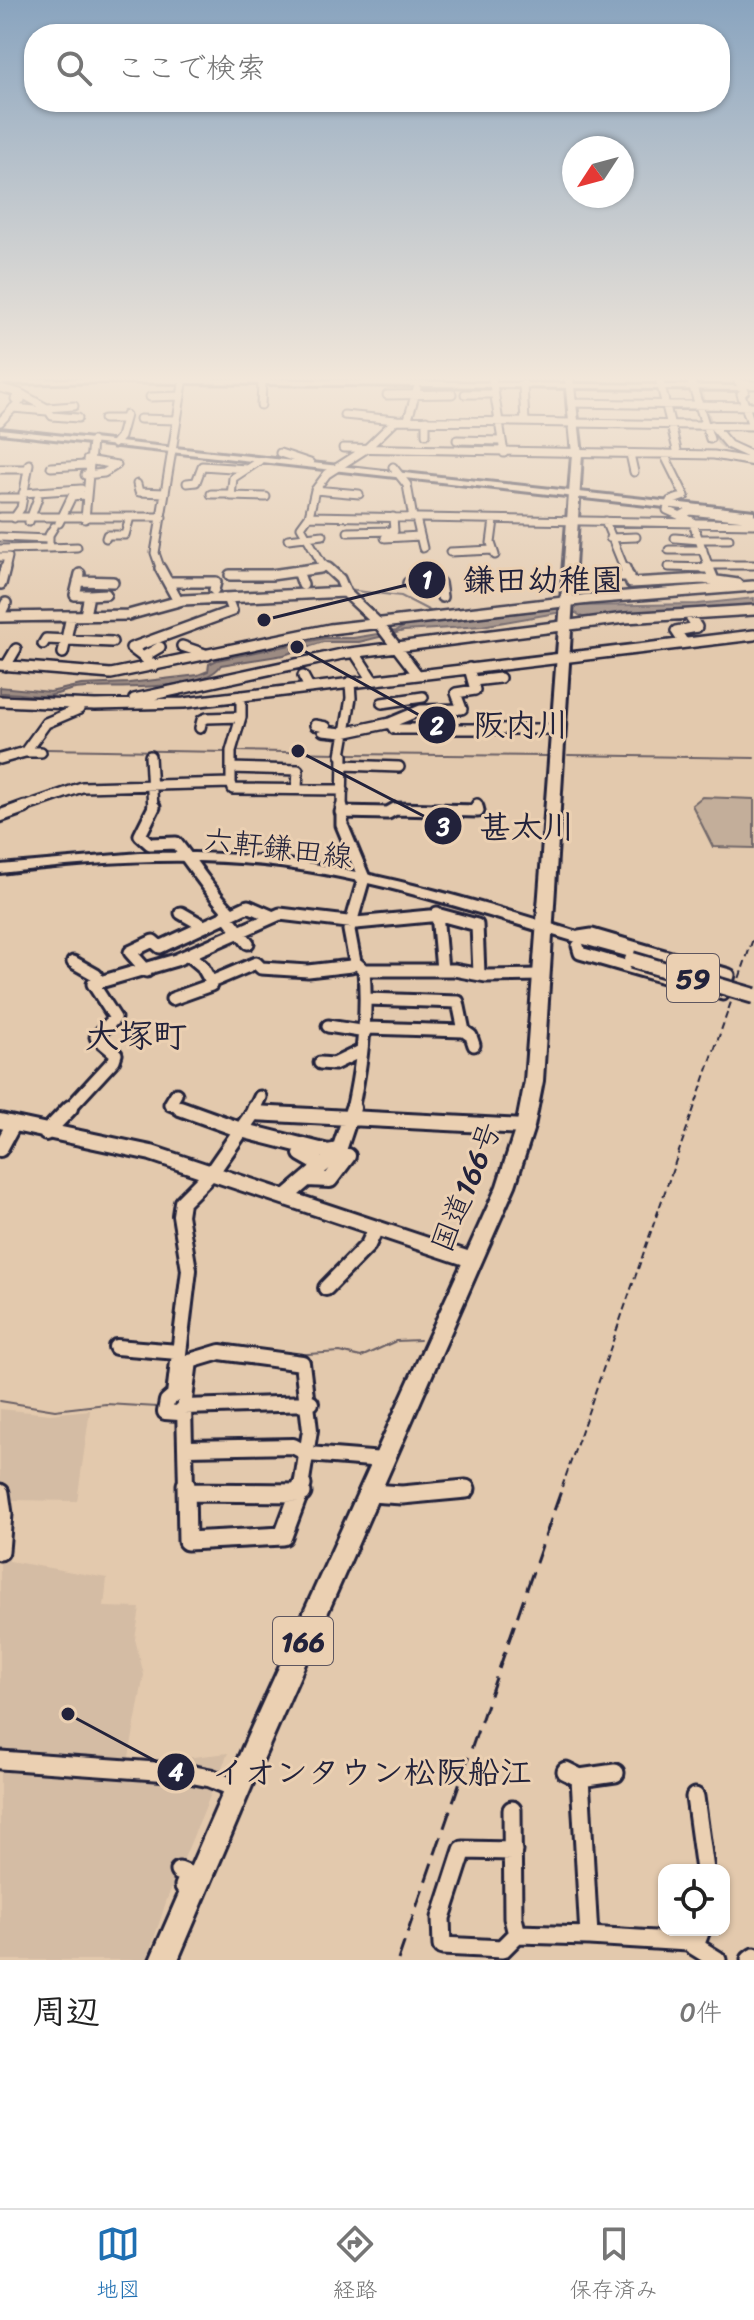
<!DOCTYPE html>
<html lang="ja">
<head>
<meta charset="utf-8">
<style>
  :root { --surface:#fff; --page:#f2f2f2; --text:#222; --muted:#767676; --line:#e0e0e0; --accent:#1f6fb2 }
  body { margin:0; font-family:Sriracha,"Klee One",sans-serif; background:var(--page); color:var(--text) }
  .controls { position:absolute; right:24px; bottom:24px; display:grid; overflow:hidden; border-radius:16px; box-shadow:0 2px 6px #0004 }
  .controls button { width:72px; height:72px; display:grid; place-items:center; padding:0; border:0; border-bottom:2px solid var(--line); background:var(--surface); color:var(--text); font:40px sans-serif }
  .compass { position:absolute; left:562px; top:136px; width:72px; height:72px; border-radius:50%; background:var(--surface); box-shadow:0 2px 6px #0004; rotate:234deg }
  .list { margin:0; padding:0; list-style:none }
  h2 { display:flex; justify-content:space-between; align-items:center; height:104px; margin:0; padding:0 32px; font-size:34px }
  h2 small { font-size:26px; font-weight:400; color:var(--muted) }
  .icon { flex:none; width:44px; height:44px; fill:none; stroke:currentColor; stroke-width:2; stroke-linecap:round; stroke-linejoin:round }
  .map { position:relative; flex:none; width:754px; height:1960px; overflow:hidden }
  .search { position:absolute; background:var(--surface); box-shadow:0 2px 6px #0004; left:24px; right:24px; top:24px; height:88px; display:flex; align-items:center; gap:20px; box-sizing:border-box; padding:0 28px; border-radius:32px; color:var(--muted); font-size:30px }
  .sheet { height:248px; background:var(--surface) }
  nav { display:flex; justify-content:space-around; align-items:center; box-sizing:border-box; height:112px; border-top:2px solid var(--line); background:var(--surface); font-size:22px; color:var(--muted) }
  nav a { display:grid; justify-items:center; gap:4px }
  nav .on { color:var(--accent) }
  .map>svg:first-child { display:block }
  .built { fill:#d4bca4 }
  .green { fill:#c3ae9a; stroke:#72686a; stroke-width:2 }
  .water { fill:#9c8b82; stroke:#6b6166; stroke-width:2 }
  .lines { fill:none; stroke-linecap:round; stroke-linejoin:round }
  .stream { stroke:#6b6166; stroke-width:2 }
  .river { fill:#9c8b82; fill-rule:evenodd }
  .minor-far4-casing { stroke:#22223b; stroke-width:11 }
  .minor-far3-casing { stroke:#22223b; stroke-width:14 }
  .minor-far2-casing { stroke:#22223b; stroke-width:17 }
  .minor-far1-casing { stroke:#22223b; stroke-width:20 }
  .minor-casing { stroke:#22223b; stroke-width:23 }
  .major-casing { stroke:#22223b; stroke-width:6 }
  .highway-casing { stroke:#22223b; stroke-width:6 }
  .minor-far4 { stroke:#ebd0b2; stroke-width:7 }
  .minor-far3 { stroke:#ebd0b2; stroke-width:9 }
  .minor-far2 { stroke:#ebd0b2; stroke-width:11 }
  .minor-far1 { stroke:#ebd0b2; stroke-width:14 }
  .minor { stroke:#ebd0b2; stroke-width:17 }
  .major { fill:#ebd0b2; fill-rule:evenodd }
  .highway { fill:#ebd0b2; fill-rule:evenodd }
  .rail-far1 { stroke:#22223b; stroke-width:2; stroke-dasharray:7 4; stroke-linecap:butt }
  .rail { stroke:#22223b; stroke-width:3; stroke-dasharray:19 9; stroke-linecap:butt }
  .major-bridge-casing { stroke:#22223b; stroke-width:20; stroke-linecap:butt }
  .major-bridge { stroke:#ebd0b2; stroke-width:14 }
  .labels { text-anchor:middle; dominant-baseline:central; stroke-width:6; stroke-linejoin:round; paint-order:stroke }
  .shield { fill:#ebd0b2; stroke:#5e565f; stroke-width:2 }
  .shield-label { font-size:28px; font-weight:bold; fill:#22223b }
  .street-label { font-size:30px; fill:#22223b; stroke:#ebd0b2 }
  .quarter-label { font-size:34px; font-weight:bold; fill:#22223b; stroke:#ebd0b2 }
  .leader { fill:none; stroke:#22223b; stroke-width:3 }
  .callout-dot { fill:#22223b; stroke:#ebd0b2; stroke-width:3 }
  .mark-label { font-size:24px; text-anchor:middle; font-weight:bold; fill:#fff }
  .callout-label { font-size:32px; text-anchor:middle; font-weight:bold; fill:#22223b; stroke:#ebd0b2; stroke-width:6; stroke-linejoin:round; paint-order:stroke }
</style>
</head>
<body>
<div class="map">
<svg width="754" height="1960" viewBox="0 0 754 1960">
  <rect width="100%" height="100%" fill="#e3c9ad"/>
  <filter id="ink" filterUnits="userSpaceOnUse"><feTurbulence type="fractalNoise" baseFrequency=".0125" numOctaves="2"/><feDisplacementMap in="SourceGraphic" scale="16" xChannelSelector="R" yChannelSelector="G"/><feConvolveMatrix kernelMatrix="1 2 1 2 8 2 1 2 1" color-interpolation-filters="sRGB"/></filter>
  <g filter="url(#ink)">
    <path class="built" d="M 0,1409 L 50,1414 L 90,1410 L 77,1501 L 10,1500 L 12,1537 L 9,1561 L 107,1578 L 104,1607 L 140,1608 L 135,1639 L 144,1675 L 129,1757 L 150,1762 L 228,1753 L 167,1899 L 147,1960 L 0,1960 Z"/>
    <path class="green" d="M 702,797 L 754,799 L 754,848 L 713,847 L 692,805 Z"/>
    <path class="water" d="M 754,598 L 754,605 L 585,619 L 576,613 L 556,613 L 482,626 L 404,631 L 359,642 L 323,642 L 284,655 L 221,665 C 203,694 106,685 75,689 C 64,691 55,696 44,696 C 29,696 15,692 0,693 L 0,687 L 50,692 L 81,685 L 129,683 L 198,675 L 208,671 L 209,664 L 217,660 L 325,638 L 353,638 L 396,631 L 407,625 L 580,606 L 698,604 Z"/>
    <g class="lines">
      <path class="stream" d="M 347,590 L 401,596 L 430,611
        M 45,749 L 226,752
        M 236,751 L 337,753
        M 348,754 L 547,756
        M 568,755 L 754,758
        M 241,1348 L 270,1352
        M 292,1355 L 340,1352 L 361,1357 L 396,1341 L 420,1340
        M 0,1401 L 55,1410 L 106,1404 L 158,1407"/>
      <path class="river" d="M 690,378 L 698,378 L 715,431 L 738,449 L 738,453 C 706,451 698,403 690,378 Z"/>
      <g class="minor-far4-casing">
        <path id="minor-far4" d="M 492,378 L 504,453
          M 659,378 L 678,454
          M 690,378 L 710,439
          M 736,378 L 740,384 L 754,385
          M 523,384 L 525,422
          M 0,388 L 20,393 L 15,399 L 21,400 L 0,422
          M 20,393 L 47,408 L 74,406
          M 465,394 L 494,394
          M 387,395 L 452,394
          M 150,397 L 181,396
          M 571,403 L 754,406
          M 261,405 L 262,382
          M 13,408 L 47,411
          M 47,408 L 52,416 L 78,418
          M 344,415 L 396,420 L 752,426 L 741,394 L 745,391
          M 104,419 L 125,419
          M 140,419 L 177,420
          M 408,419 L 417,389
          M 426,420 L 426,434
          M 712,425 L 729,445 L 753,456
          M 457,440 L 502,441
          M 114,444 L 120,437 L 126,415
          M 343,448 L 714,455 L 754,462
          M 280,453 L 310,463
          M 630,454 L 634,472
          M 664,454 L 685,496 L 670,501 L 667,510 L 692,521 L 710,570
          M 259,461 L 233,478 L 231,496 L 266,497
          M 51,467 L 86,465
          M 393,467 L 407,485 L 413,518
          M 0,469 L 25,469
          M 85,475 L 104,473 L 117,465 L 87,460
          M 187,483 L 196,482 L 202,466 L 247,469
          M 137,484 L 139,492 L 165,493
          M 315,490 L 359,494
          M 23,493 L 81,489
          M 211,494 L 231,494
          M 0,498 L 22,498
          M 309,516 L 754,524
          M 680,516 L 690,511 L 754,518
          M 0,517 L 162,517
          M 14,518 L 21,508 L 29,464
          M 416,518 L 423,548
          M 85,519 L 92,441
          M 494,520 L 491,543 L 495,555
          M 605,521 L 625,570
          M 29,522 L 38,498
          M 59,523 L 72,496 L 86,495
          M 348,532 L 394,531 L 393,517
          M 0,537 L 48,539
          M 106,538 L 107,535 L 125,535 L 130,517
          M 385,538 L 420,536
          M 610,538 L 636,537
          M 675,538 L 700,540
          M 288,539 L 323,535
          M 699,539 L 729,539
          M 49,548 L 77,547
          M 0,549 L 49,548 L 49,535 L 54,527
          M 669,550 L 703,550
          M 450,552 L 493,550
          M 0,557 L 8,557 L 5,570
          M 709,565 L 754,565
          M 669,567 L 710,568
          M 161,570 L 155,553 L 184,378
          M 307,570 L 326,567
          M 330,570 L 321,562 L 301,527 L 309,516 L 315,490 L 327,474 L 366,449 L 396,420"/>
      </g>
      <g class="minor-far3-casing">
        <path id="minor-far3" d="M 160,568 L 178,601
          M 328,568 L 340,579 L 346,593 L 378,623 L 417,674
          M 625,568 L 631,583 L 703,579 L 738,584
          M 703,568 L 710,568
          M 709,568 L 714,580
          M 298,571 L 303,585
          M 80,574 L 75,595 L 89,595 L 85,615
          M 230,575 L 271,575 L 320,568
          M 598,576 L 629,576
          M 78,581 L 113,582
          M 168,582 L 216,582 L 214,590
          M 408,583 L 440,583 L 442,597
          M 1,584 L 5,568
          M 89,595 L 106,594
          M 0,615 L 6,603
          M 0,617 L 128,615 L 183,600 L 345,592
          M 684,643 L 676,631 L 697,627 L 689,615
          M 43,644 L 46,639 L 112,642
          M 182,646 L 208,655
          M 63,653 L 71,616
          M 357,656 L 372,679
          M 143,657 L 160,647
          M 0,665 L 111,674 L 330,629 L 589,599 L 753,586
          M 6,666 L 16,649
          M 155,666 L 131,648 L 232,611 L 227,598
          M 303,676 L 309,687
          M 473,681 L 500,678
          M 134,699 L 342,654 L 625,618 L 754,610
          M 0,701 L 95,705 L 184,703 L 754,635
          M 382,703 L 423,697
          M 390,723 L 394,729 L 557,729
          M 315,725 L 326,727 L 323,731 L 343,733 L 390,723 L 421,710 L 462,709 L 456,693 L 475,690 L 469,668
          M 200,728 L 202,720 L 207,718 L 241,717
          M 25,752 L 41,752
          M 341,755 L 351,698 L 350,682
          M 150,756 L 153,809
          M 0,759 L 25,752 L 46,723 L 79,709
          M 343,765 L 399,767
          M 231,768 L 298,770 L 297,788
          M 231,783 L 231,751 L 241,717 L 241,696
          M 477,804 L 478,809
          M 19,809 L 82,787 L 231,783 L 233,789 L 343,790
          M 342,809 L 343,755
          M 395,809 L 400,809"/>
      </g>
      <g class="minor-far2-casing">
        <path id="minor-far2" d="M 154,807 L 140,835 L 150,844 L 176,843 C 195,867 209,891 230,912
          M 342,807 L 342,825 L 364,878 L 349,930 L 355,962 L 364,970 C 368,1017 362,1063 352,1110
          M 341,812 L 388,813 L 395,809 L 478,811 L 477,807
          M 0,816 L 25,807
          M 181,913 L 202,925
          M 437,913 L 442,970
          M 225,914 L 248,943
          M 578,946 L 580,953 L 723,994 L 729,975 L 592,935 L 579,937
          M 190,956 L 202,966 L 211,982
          M 73,962 L 96,975 L 98,981
          M 364,970 L 454,970 L 486,976 L 540,975
          M 147,971 L 130,952 L 153,941 L 160,947 L 248,906 L 271,916
          M 172,999 L 211,985 L 211,982 L 256,963 L 261,968 L 308,971 L 351,966 L 355,962
          M 367,999 L 458,1002 L 464,1031 L 471,1036 L 474,1045
          M 328,1026 L 366,1032
          M 367,1028 L 464,1031
          M 320,1063 L 334,1064 L 361,1051
          M 176,1094 L 170,1104 L 185,1110
          M 68,1110 L 114,1060 L 116,1054 L 96,1037 L 115,1018 L 93,984 L 176,960 L 280,914 L 356,923 L 440,915 L 477,925 L 479,974
          M 254,1110 L 260,1097"/>
      </g>
      <g class="minor-far1-casing">
        <path id="minor-far1" d="M 180,1108 L 241,1130 L 328,1152 L 339,1150 L 353,1108
          M 253,1113 L 255,1108
          M 0,1121 L 151,1153 L 472,1260
          M 46,1133 L 70,1108
          M 0,1149 L 13,1125
          M 301,1154 L 322,1166
          M 307,1179 L 330,1180 L 348,1156
          M 286,1197 L 334,1156
          M 326,1288 L 368,1245 L 376,1228
          M 116,1347 L 178,1352
          M 311,1403 L 184,1407 L 179,1413 L 165,1412 L 167,1401 L 174,1395 L 189,1270 L 180,1215 L 182,1202 L 212,1172 L 253,1113 L 525,1127
          M 187,1448 L 293,1446 L 308,1454 L 383,1460
          M 186,1487 L 184,1407 L 190,1361 L 220,1352 L 302,1363 L 310,1430 L 301,1487"/>
      </g>
      <g class="minor-casing">
        <path id="minor" d="M 186,1485 L 187,1541 L 283,1536 L 302,1485
          M 187,1492 L 302,1493
          M 0,1493 L 3,1514 L 0,1551
          M 370,1493 L 402,1495 L 466,1489
          M 0,1760 L 184,1773 L 210,1778 L 237,1789
          M 566,1771 L 580,1778 L 615,1773
          M 695,1797 L 705,1870
          M 512,1810 L 513,1918 L 517,1934
          M 513,1851 L 463,1850 L 441,1918 L 442,1946 L 502,1949 L 517,1934 L 589,1936 L 580,1778
          M 179,1871 L 189,1875 L 184,1886
          M 589,1936 L 688,1942 L 717,1960
          M 695,1946 L 701,1930
          M 750,1960 L 754,1957"/>
      </g>
      <g class="major-casing">
        <path id="major" d="M 158,378 L 742,386 L 746,388 L 742,390 L 110,382 L 0,384 L 0,380 Z
          M 0,429 L 754,511 L 754,517 L 0,433 Z
          M 140,853 C 187,852 233,853 280,859 C 402,875 521,915 639,951 L 641,954 L 634,958 C 516,927 402,883 280,867 C 187,855 93,862 0,873 L 0,865 Z"/>
      </g>
      <g class="highway-casing">
        <path id="highway" d="M 565,378 L 573,378 L 582,454 L 543,1081 L 534,1127 L 515,1186 L 263,1760 L 178,1960 L 150,1960 L 245,1742 L 497,1186 L 516,1127 L 525,1081 L 572,454 Z"/>
      </g>
      <use href="#minor-far4" class="minor-far4"/>
      <use href="#minor-far3" class="minor-far3"/>
      <use href="#minor-far2" class="minor-far2"/>
      <use href="#minor-far1" class="minor-far1"/>
      <use href="#minor" class="minor"/>
      <use href="#major" class="major"/>
      <use href="#highway" class="highway"/>
      <path class="rail-far1" d="M 562,1487 L 754,936"/>
      <path class="rail" d="M 398,1960 L 563,1485"/>
      <g class="major-bridge-casing">
        <path id="major-bridge" d="M 632,960 L 754,996"/>
      </g>
      <use href="#major-bridge" class="major-bridge"/>
    </g>
  </g>
  <linearGradient id="sky" x2="0" y2="1"><stop stop-color="#89a4bf"/><stop offset="0.58" stop-color="#f2e7da"/><stop offset="1" stop-color="#f2e7da" stop-opacity="0"/></linearGradient>
  <rect width="754" height="653" fill="url(#sky)"/>
  <g class="labels">
    <g class="shield">
      <rect x="667" y="954" width="52" height="48" rx="6"/>
      <rect x="273" y="1617" width="60" height="48" rx="6"/>
    </g>
    <g class="shield-label">
      <text x="693" y="978">59</text>
      <text x="303" y="1641">166</text>
    </g>
    <g class="street-label">
      <text transform="translate(278 848) rotate(7)">六軒鎌田線</text>
      <text transform="translate(466 1187) rotate(-68)">国道166号</text>
    </g>
    <g class="quarter-label">
      <text x="136" y="1036">大塚町</text>
    </g>
  </g>
  <path class="leader" d="M264 620L427 580M297 647L437 725M298 751L443 826M68 1714L176 1772"/>
  <g class="callout-dot">
    <circle cx="264" cy="620" r="8"/>
    <circle cx="297" cy="647" r="8"/>
    <circle cx="298" cy="751" r="8"/>
    <circle cx="68" cy="1714" r="8"/>
    <circle cx="427" cy="580" r="20"/>
    <circle cx="437" cy="725" r="20"/>
    <circle cx="443" cy="826" r="20"/>
    <circle cx="176" cy="1772" r="20"/>
  </g>
  <g class="mark-label">
    <text x="427" y="588">1</text>
    <text x="437" y="734">2</text>
    <text x="443" y="835">3</text>
    <text x="176" y="1780">4</text>
  </g>
  <g class="callout-label">
    <text x="543" y="591">鎌田幼稚園</text>
    <text x="521" y="736">阪内川</text>
    <text x="527" y="838">甚太川</text>
    <text x="372" y="1783">イオンタウン松阪船江</text>
  </g>
</svg>
<div class="controls">
<button><svg class="icon" aria-label="locate" viewBox="0 0 24 24"><circle cx="12" cy="12" r="6"/><path d="M12 2v4M12 18v4M2 12h4M18 12h4"/></svg></button>
</div>
<svg class="compass" viewBox="-18 -18 36 36"><path d="M0-13l5 13h-10z" fill="#e53935"/><path d="M0 13l5-13h-10z" fill="#767676"/></svg>
<div class="search"><svg class="icon" aria-label="search" viewBox="0 0 24 24"><circle cx="10" cy="10" r="6"/><path d="M15 15l6 6"/></svg>ここで検索</div>
</div>
<section class="sheet">
<h2>周辺<small>0件</small></h2>
<ul class="list">
</ul>
</section>
<nav>
<a class="on"><svg class="icon" aria-label="map" viewBox="0 0 24 24"><path d="M3 6l6-2 6 2 6-2v14l-6 2-6-2-6 2zM9 4v14M15 6v14"/></svg>地図</a>
<a><svg class="icon" aria-label="directions" viewBox="0 0 24 24"><path d="M12 3l9 9-9 9-9-9zM9 14v-3h6M13 9l2 2-2 2"/></svg>経路</a>
<a><svg class="icon" aria-label="saved" viewBox="0 0 24 24"><path d="M7 4h10v16l-5-4-5 4z"/></svg>保存済み</a>
</nav>
</body>
</html>
